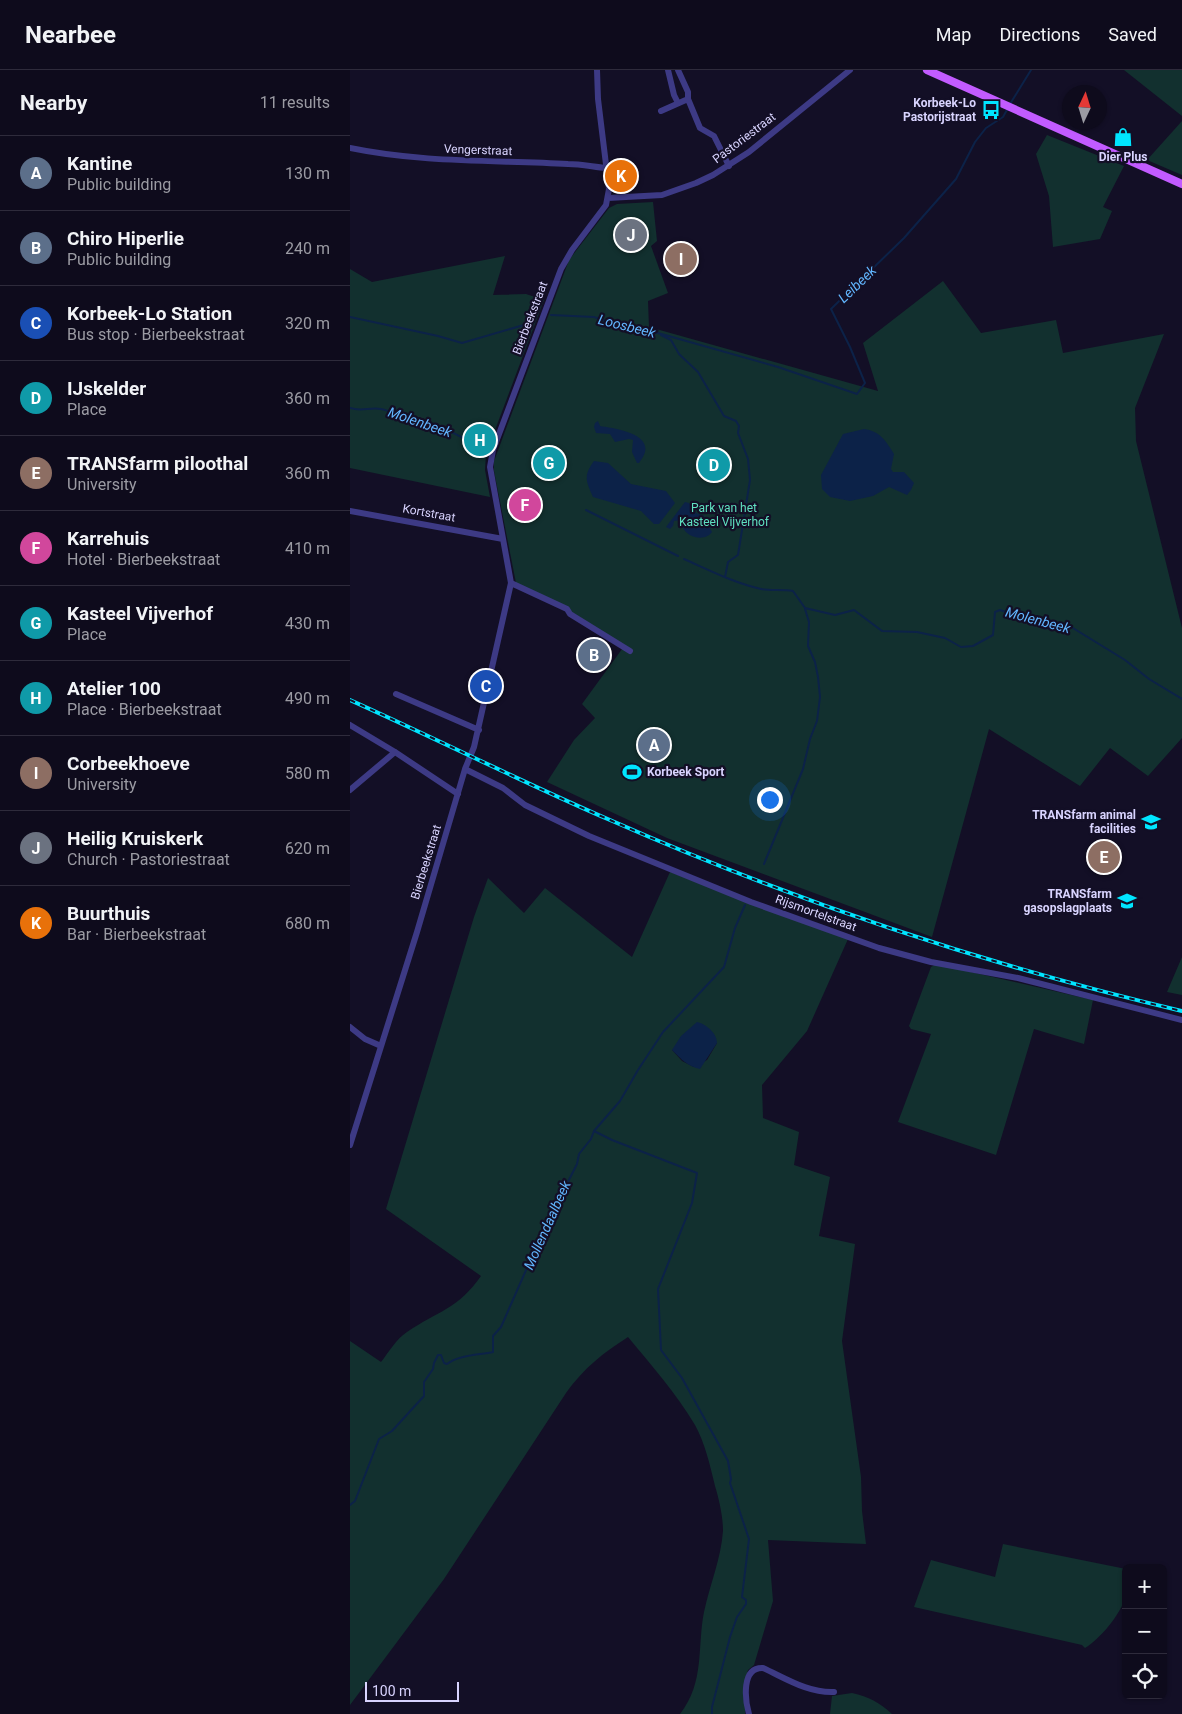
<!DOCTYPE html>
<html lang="en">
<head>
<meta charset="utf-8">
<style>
  :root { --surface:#0e0b1c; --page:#1c1929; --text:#f1f3f6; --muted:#9b9ba3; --line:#2e2b3b; --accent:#00e5ff }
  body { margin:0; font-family:Roboto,sans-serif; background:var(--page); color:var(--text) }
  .controls { position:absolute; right:15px; bottom:15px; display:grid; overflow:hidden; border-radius:8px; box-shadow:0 1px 4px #0004 }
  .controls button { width:45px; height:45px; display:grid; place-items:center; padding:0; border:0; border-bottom:1px solid var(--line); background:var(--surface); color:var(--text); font:25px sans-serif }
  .compass { position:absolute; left:712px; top:15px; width:45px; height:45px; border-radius:50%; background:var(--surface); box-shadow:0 1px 4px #0004; rotate:4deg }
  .scale { position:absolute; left:15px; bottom:12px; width:94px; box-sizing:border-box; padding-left:5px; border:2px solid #d9d4ff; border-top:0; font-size:14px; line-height:18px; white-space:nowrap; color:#d9d4ff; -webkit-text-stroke:4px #130f26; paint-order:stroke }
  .you { position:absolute; left:419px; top:729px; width:18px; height:18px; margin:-12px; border:4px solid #fff; border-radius:50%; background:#1a73e8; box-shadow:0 0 0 8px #1a73e833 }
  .badge { display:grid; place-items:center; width:32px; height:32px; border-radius:50%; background:var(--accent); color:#fff; font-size:16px; font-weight:700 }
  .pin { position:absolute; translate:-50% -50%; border:2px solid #fff; box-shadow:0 1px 5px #0006 }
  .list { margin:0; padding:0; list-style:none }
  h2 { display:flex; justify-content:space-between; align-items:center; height:65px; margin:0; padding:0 20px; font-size:21px }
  h2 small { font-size:16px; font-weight:400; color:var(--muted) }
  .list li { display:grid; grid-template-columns:32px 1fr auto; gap:15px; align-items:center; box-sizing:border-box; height:75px; padding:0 20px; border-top:1px solid var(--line) }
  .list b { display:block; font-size:19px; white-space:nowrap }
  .list p { margin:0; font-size:16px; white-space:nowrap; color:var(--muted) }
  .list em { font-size:16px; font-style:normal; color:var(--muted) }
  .icon { flex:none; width:28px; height:28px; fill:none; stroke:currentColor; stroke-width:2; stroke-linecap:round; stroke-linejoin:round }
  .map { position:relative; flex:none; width:832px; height:1644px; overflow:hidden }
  header { display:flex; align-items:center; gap:30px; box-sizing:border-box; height:70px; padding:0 25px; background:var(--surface); border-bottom:1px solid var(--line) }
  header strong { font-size:24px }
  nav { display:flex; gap:28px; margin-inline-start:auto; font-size:18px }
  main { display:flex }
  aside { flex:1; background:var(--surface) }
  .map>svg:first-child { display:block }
  .green { fill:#12302f; fill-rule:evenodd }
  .water { fill:#0c2248 }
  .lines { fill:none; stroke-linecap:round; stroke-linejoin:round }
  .stream { stroke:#0c2248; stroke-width:2 }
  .minor { stroke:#3d3a85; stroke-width:6 }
  .major { stroke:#c25bff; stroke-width:8 }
  .rail-casing { stroke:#00e5ff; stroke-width:4 }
  .rail { stroke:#130f26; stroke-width:2; stroke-dasharray:5.5; stroke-linecap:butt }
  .labels { text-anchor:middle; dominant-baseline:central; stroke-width:4.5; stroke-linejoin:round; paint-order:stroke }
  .poi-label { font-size:12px; font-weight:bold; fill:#d9d4ff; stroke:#130f26; text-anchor:end }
  .street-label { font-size:12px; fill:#d9d4ff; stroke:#130f26 }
  .park-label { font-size:12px; fill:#5fe0c0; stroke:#130f26 }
  .water-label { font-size:14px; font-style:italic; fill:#62b6ff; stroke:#130f26 }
</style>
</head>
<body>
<header>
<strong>Nearbee</strong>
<nav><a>Map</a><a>Directions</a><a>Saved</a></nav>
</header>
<main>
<aside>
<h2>Nearby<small>11 results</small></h2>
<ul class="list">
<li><span class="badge" style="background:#5c6f8a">A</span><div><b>Kantine</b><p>Public building</p></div><em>130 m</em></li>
<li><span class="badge" style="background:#5c6f8a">B</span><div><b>Chiro Hiperlie</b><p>Public building</p></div><em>240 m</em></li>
<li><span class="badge" style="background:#1a4fb4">C</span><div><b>Korbeek-Lo Station</b><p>Bus stop · Bierbeekstraat</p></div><em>320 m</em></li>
<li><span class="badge" style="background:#0f9aa8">D</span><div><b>IJskelder</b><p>Place</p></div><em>360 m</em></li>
<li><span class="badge" style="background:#8d6e63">E</span><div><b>TRANSfarm piloothal</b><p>University</p></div><em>360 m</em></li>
<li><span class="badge" style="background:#d1479c">F</span><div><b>Karrehuis</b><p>Hotel · Bierbeekstraat</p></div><em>410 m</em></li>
<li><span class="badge" style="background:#0f9aa8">G</span><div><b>Kasteel Vijverhof</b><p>Place</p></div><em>430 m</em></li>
<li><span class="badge" style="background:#0f9aa8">H</span><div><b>Atelier 100</b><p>Place · Bierbeekstraat</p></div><em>490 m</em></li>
<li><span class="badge" style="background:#8d6e63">I</span><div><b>Corbeekhoeve</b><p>University</p></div><em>580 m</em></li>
<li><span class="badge" style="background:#6b7280">J</span><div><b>Heilig Kruiskerk</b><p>Church · Pastoriestraat</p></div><em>620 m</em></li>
<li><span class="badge" style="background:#e8710a">K</span><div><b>Buurthuis</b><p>Bar · Bierbeekstraat</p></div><em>680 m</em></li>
</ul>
</aside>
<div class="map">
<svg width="832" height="1644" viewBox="0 0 832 1644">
  <rect width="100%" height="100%" fill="#130f26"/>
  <path class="green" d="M 774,0 L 832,0 L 832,46 Z
    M 832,51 L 832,105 L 797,90 Z
    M 697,65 L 774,96 L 753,137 L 762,141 L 750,169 L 703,177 L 699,126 L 686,84 Z
    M 303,132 L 307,171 L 301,176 L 318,223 L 298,231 L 299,257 L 528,321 L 513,273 L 593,211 L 631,263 L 706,250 L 713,283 L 814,264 L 785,338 L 786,371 L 832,558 L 832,668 L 798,706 L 760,678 L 730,716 L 639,659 L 582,867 L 317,768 L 197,712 L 224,670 L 245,648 L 232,634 L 275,575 L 166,513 L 144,401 L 144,391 L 219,190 L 259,138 L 267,134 Z
    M 155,186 L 143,225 L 176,224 L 194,230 L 136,384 L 135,400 L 140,427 L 0,398 L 0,199 L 22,212 Z
    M 320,802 L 498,869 L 457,961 L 412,1015 L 413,1048 L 449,1062 L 444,1095 L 480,1107 L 469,1166 L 505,1174 L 492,1271 L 511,1407 L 512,1441 L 516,1474 L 418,1470 L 423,1531 L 404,1595 L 398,1600 L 395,1610 L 395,1644 L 330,1644 C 355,1612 347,1577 354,1542 C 360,1514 371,1489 373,1461 C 373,1446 369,1429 365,1416 C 360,1395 355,1373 345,1355 C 326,1323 301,1295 278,1267 C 252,1284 235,1297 216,1323 L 94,1509 L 0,1635 L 0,1271 L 31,1292 C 39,1282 46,1269 57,1262 C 88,1241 108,1239 131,1206 L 36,1139 L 124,847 L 138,808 L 174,843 L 195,818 L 282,887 ZM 367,973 L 357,990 L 344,997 L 332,991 L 322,980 Z
    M 832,887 L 832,925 L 817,922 Z
    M 586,894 L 743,930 L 734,974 L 684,959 L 646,1085 L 548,1052 L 581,964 L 561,959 L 559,956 L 581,897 Z
    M 653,1474 L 776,1499 C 776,1508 778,1520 775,1528 C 770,1545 750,1569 735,1578 L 732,1575 L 564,1537 L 581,1490 L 645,1507 Z
    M 502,1623 C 519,1627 529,1632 542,1644 L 480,1644 L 482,1626 Z"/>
  <path class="water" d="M 248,351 L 250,356 C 263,358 300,363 295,382 C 294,386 291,390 289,393 L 287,393 L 282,382 L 283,370 L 279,369 L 265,372 L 260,364 L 246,363 L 244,357 L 245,353 Z
    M 514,359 C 530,361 536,371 544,384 L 541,399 L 543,402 L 554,402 L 564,413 L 561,420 L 557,425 L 539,417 L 523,426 L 500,431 L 480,427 L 472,419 L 471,405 L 493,364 Z
    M 244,391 L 258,393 L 281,414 L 316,421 L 325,433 L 309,454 L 304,454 L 291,441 L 243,427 C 236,411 233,406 244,391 Z
    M 335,432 L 339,433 L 346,443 L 354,446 L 362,462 C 356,471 339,469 333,458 C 332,456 332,453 331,450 L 324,451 L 323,456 L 320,459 L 316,457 Z
    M 347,952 C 356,954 367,963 367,973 L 350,999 C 337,996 331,989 322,980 L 331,966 Z"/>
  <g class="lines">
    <path class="stream" d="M 660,34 L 681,0
      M 201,245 L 244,247 L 265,254 L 307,263
      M 0,247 L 88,266 L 112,273 L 184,252
      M 308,263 L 428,297 L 507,324 L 515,313 L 500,277 L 481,239 L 554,168 L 606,109 L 625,72 L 636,58 L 653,47 L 658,38
      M 311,265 L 321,270 L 329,284 L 348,302 L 374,346 L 386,351 L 389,356 L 388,363 L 398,389 L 400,410 L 388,485 L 378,492 L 375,507
      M 0,338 C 11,342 20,337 31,339 C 38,340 46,345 53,347 C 66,351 82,353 95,359 C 109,365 123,375 137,377
      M 236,440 L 328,486
      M 334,489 C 359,500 384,513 411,519 C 421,521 432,519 443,521 L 455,538 L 485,545 L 504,540 L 532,561 L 567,562 L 595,568 L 611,577 L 623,576 L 643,565 L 645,542 L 650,540 L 680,550 L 684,549 L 700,556 L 718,555 L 775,590 L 799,609 L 832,629
      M 414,794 L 453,699 L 460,669 L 467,651 L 470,627 L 468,607 L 465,592 L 458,576 L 459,552 L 455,539
      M 244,1061 L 262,1070 L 347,1103 L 342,1133 L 308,1219 L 311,1280 L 332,1308 L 378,1391 L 381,1409 L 380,1413 L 399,1469 L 392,1527 L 396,1530 L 396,1534 L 387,1547 L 380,1567 L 362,1637 L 362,1644
      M 0,1435 L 5,1431 L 29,1369 L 42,1361 L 74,1326 L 74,1312 L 83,1299 L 84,1293 L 88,1285 L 91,1285 L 94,1293 L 97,1294 C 108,1285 129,1285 143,1282 L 143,1266 L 151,1257 L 195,1157 L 227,1094 L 229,1084 L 241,1069 L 244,1061 L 270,1031 L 288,1000 L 313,962 L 374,897 L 385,858 L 395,835"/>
    <path class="minor" d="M 318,0 L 324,25 L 328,33
      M 328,0 L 338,22 L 338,29 L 350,58 L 364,66 L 379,96
      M 311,41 L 338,29
      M 0,78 C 72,93 145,90 218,94 C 231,94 244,97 256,98
      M 258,128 L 312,125 L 346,113 L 363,105 L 399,82 L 500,0
      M 0,441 L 153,469
      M 161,513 L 217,539 L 220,544 L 280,581
      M 46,624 L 129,660
      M 0,655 L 45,682 L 108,724
      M 115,699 L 153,718 L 175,735 L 239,766 L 401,832 L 529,878 L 581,892 L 668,908 L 832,950
      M 0,720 L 45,682
      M 0,957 L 15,969 L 31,976
      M 0,1075 L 67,862 L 115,699 L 124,677 L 161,513 L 140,397 L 143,380 L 211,199 L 222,180 L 256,135 L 259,119 L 248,29 L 247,0
      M 399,1644 C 395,1630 391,1597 413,1598 C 437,1609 458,1623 484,1622"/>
    <path class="major" d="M 577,0 L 832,114"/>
    <g class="rail-casing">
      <path id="rail" d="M 0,630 C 87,669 172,712 260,750 C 444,831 636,895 832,941"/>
    </g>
    <use href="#rail" class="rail"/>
  </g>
  <defs>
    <g id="bus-bare" transform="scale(1.5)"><path d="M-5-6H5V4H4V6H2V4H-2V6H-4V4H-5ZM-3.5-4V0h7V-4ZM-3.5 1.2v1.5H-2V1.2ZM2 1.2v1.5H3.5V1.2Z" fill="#00e5ff" stroke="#130f26" stroke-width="2.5" paint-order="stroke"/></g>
    <g id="shop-bare" transform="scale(1.5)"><path d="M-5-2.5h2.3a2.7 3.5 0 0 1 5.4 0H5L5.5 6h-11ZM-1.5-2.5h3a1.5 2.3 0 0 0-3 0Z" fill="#00e5ff" stroke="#130f26" stroke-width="2.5" paint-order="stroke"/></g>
    <g id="stadium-bare" transform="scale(1.5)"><path d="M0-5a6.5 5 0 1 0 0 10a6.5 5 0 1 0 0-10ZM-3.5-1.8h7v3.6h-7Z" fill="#00e5ff" stroke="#130f26" stroke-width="2.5" paint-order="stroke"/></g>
    <g id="university-bare" transform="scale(1.5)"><path d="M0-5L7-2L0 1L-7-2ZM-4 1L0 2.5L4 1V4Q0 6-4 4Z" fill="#00e5ff" stroke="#130f26" stroke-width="2.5" paint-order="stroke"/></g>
  </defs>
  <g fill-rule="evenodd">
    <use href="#bus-bare" x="641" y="40"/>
    <use href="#shop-bare" x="773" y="67"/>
    <use href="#stadium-bare" x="282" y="702"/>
    <use href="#university-bare" x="801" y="752"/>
    <use href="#university-bare" x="777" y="831"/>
  </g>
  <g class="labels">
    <g class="poi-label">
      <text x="626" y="33">Korbeek-Lo<tspan x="626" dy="14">Pastorijstraat</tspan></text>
      <text x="773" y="87" text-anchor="middle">Dier Plus</text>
      <text x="297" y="702" text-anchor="start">Korbeek Sport</text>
      <text x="786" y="745">TRANSfarm animal<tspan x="786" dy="14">facilities</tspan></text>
      <text x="762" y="824">TRANSfarm<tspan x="762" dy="14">gasopslagplaats</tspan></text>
    </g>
    <g class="street-label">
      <text transform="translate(394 68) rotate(-37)">Pastoriestraat</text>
      <text transform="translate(128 80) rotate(2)">Vengerstraat</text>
      <text transform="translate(180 248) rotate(-69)">Bierbeekstraat</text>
      <text transform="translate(79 443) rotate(10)">Kortstraat</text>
      <text transform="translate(76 792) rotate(-73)">Bierbeekstraat</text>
      <text transform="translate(466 843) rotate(20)">Rijsmortelstraat</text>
    </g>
    <g class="park-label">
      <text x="374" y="438">Park van het<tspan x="374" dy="14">Kasteel Vijverhof</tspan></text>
    </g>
    <g class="water-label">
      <text transform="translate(507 214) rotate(-44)">Leibeek</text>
      <text transform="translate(277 256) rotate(14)">Loosbeek</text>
      <text transform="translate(70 352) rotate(19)">Molenbeek</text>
      <text transform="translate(688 550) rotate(15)">Molenbeek</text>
      <text transform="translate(197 1155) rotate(-66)">Mollendaalbeek</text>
    </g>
  </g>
</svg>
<div class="controls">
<button>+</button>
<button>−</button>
<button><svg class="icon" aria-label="locate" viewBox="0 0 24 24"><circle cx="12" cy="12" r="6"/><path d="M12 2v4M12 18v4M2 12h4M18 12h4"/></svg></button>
</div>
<svg class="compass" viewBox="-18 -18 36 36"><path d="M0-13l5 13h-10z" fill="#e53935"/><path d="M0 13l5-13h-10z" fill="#9b9ba3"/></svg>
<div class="scale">100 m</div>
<div class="you"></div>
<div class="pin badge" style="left:304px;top:675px;background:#5c6f8a">A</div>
<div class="pin badge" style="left:244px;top:585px;background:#5c6f8a">B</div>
<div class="pin badge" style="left:136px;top:616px;background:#1a4fb4">C</div>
<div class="pin badge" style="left:364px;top:395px;background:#0f9aa8">D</div>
<div class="pin badge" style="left:754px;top:787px;background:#8d6e63">E</div>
<div class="pin badge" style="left:175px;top:435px;background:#d1479c">F</div>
<div class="pin badge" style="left:199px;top:393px;background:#0f9aa8">G</div>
<div class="pin badge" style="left:130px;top:370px;background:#0f9aa8">H</div>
<div class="pin badge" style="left:331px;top:189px;background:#8d6e63">I</div>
<div class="pin badge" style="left:281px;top:165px;background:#6b7280">J</div>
<div class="pin badge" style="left:271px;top:106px;background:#e8710a">K</div>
</div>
</main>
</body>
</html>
